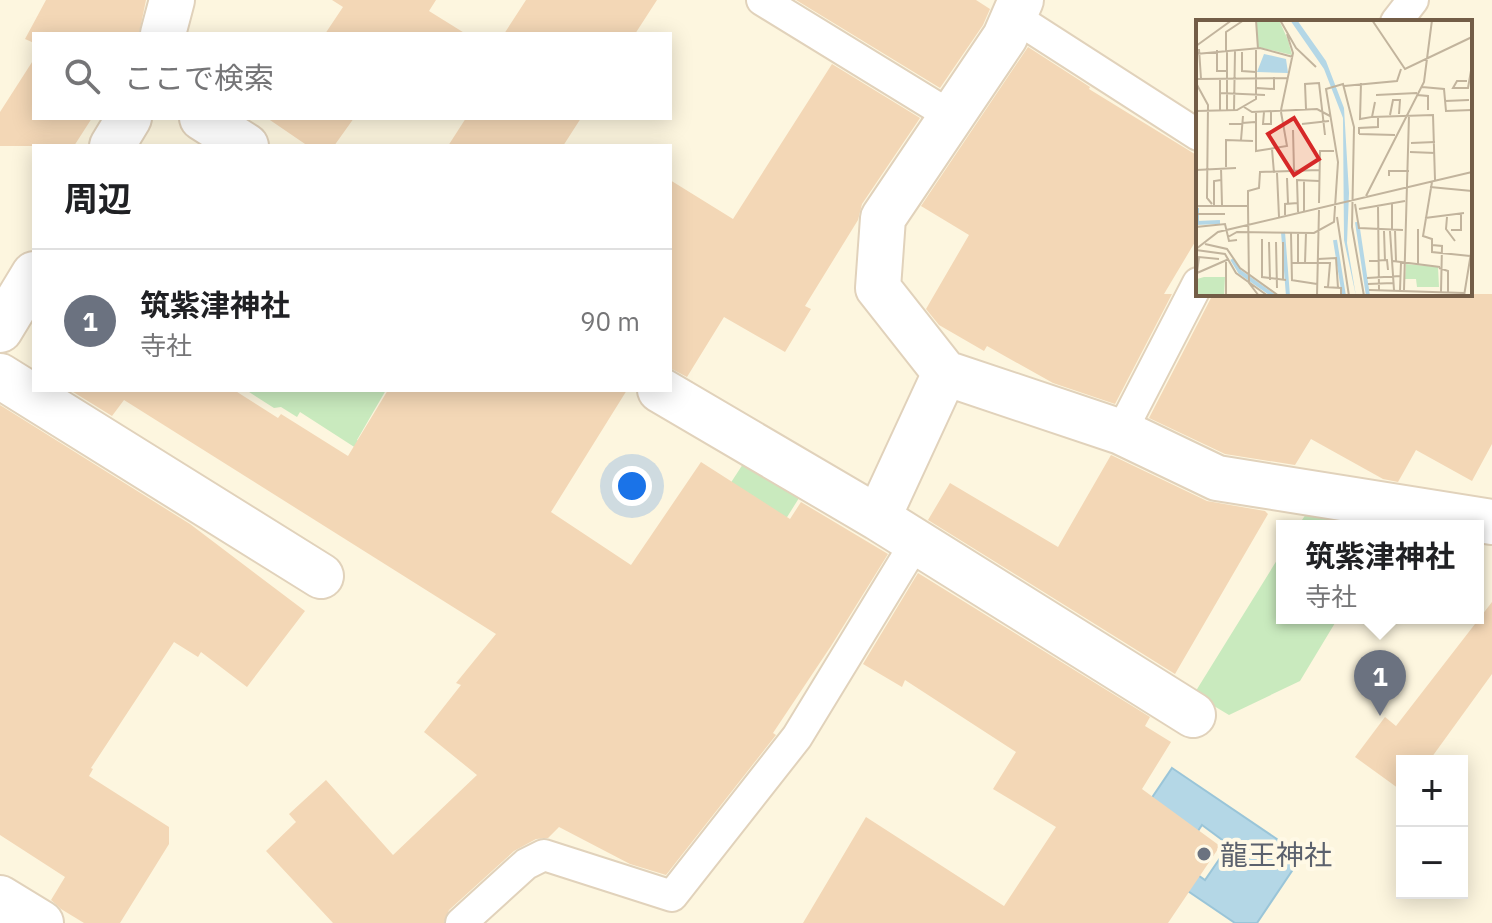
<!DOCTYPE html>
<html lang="ja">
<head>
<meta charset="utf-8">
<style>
  :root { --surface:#fff; --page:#f2f2f2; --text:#202124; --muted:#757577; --line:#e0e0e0; --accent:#7b4c31 }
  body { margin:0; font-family:"IBM Plex Sans","Noto Sans JP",sans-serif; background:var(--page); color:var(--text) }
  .controls { position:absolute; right:24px; bottom:24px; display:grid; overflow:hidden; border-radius:0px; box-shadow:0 4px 20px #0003 }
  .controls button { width:72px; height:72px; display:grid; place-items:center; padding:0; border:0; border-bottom:2px solid var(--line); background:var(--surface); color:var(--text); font:40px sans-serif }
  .you { position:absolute; left:632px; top:486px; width:28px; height:28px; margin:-20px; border:6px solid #fff; border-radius:50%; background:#1a73e8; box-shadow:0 0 0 12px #1a73e833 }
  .badge { display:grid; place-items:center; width:52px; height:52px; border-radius:50%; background:var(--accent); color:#fff; font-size:26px; font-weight:700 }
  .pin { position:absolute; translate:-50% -66px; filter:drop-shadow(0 2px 4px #0008) }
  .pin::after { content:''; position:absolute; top:42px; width:28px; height:24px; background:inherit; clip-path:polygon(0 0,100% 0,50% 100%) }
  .popup { position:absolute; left:1276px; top:520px; width:208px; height:104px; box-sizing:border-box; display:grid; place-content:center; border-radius:0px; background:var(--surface); filter:drop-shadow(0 2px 6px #0005); font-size:26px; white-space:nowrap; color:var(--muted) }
  .popup b { font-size:30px; color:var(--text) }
  .popup::after { content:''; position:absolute; left:50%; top:100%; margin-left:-16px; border:16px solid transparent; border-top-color:var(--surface) }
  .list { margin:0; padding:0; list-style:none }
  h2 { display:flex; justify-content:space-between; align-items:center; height:104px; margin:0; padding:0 32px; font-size:34px }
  h2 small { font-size:26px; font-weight:400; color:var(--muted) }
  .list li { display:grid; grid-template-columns:52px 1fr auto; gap:24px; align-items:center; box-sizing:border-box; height:144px; padding:0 32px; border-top:2px solid var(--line) }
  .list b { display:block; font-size:30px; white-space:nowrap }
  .list p { margin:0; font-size:26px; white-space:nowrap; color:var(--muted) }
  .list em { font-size:26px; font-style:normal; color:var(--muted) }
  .icon { flex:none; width:44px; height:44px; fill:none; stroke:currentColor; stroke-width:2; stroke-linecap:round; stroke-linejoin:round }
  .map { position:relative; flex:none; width:1492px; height:923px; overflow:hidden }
  .search { position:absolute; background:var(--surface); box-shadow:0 4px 20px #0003; left:32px; top:32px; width:640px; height:88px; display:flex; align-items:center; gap:20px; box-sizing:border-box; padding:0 28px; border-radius:0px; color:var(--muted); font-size:30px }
  .panel { position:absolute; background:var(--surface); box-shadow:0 4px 20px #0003; left:32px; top:144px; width:640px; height:248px; border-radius:0px }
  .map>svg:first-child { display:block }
  .green { fill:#c9eabe }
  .water { fill:#b4d7e6; stroke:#9ac5d8; stroke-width:2; fill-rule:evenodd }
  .building { fill:#f3d7b6 }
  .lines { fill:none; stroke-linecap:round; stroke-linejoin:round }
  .service-casing { stroke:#e1d2bb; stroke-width:34 }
  .minor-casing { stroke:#e1d2bb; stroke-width:48 }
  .service { stroke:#fff; stroke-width:30 }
  .minor { stroke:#fff; stroke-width:44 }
  .worship-dot { fill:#6b7280; stroke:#fff9e6; stroke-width:3 }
  .labels { text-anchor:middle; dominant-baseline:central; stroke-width:8; stroke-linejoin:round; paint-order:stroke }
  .worship-label { font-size:28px; fill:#5b616d; stroke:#fff9e6; text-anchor:start }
  .inset-river { fill:none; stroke:#b4d7e6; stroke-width:4 }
  .inset-road { fill:none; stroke:#c2b49d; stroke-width:2 }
  .view { fill:#d62828; fill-opacity:0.15; stroke:#d62828; stroke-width:4 }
  .inset-edge { fill:none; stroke:#735d47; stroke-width:4 }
</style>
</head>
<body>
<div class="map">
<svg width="1492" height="923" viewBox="0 0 1492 923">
  <rect width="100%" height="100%" fill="#fdf6df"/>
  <path class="green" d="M 246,390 L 386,390 L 357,440 L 452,498 L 466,519 L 300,412 L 297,417 L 281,407 L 274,408 Z
    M 743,464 L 799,498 L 754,570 L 730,484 Z
    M 1306,514 L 1390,526 L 1298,526 Z
    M 1282,552 L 1282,618 L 1338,618 L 1300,681 L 1229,715 L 1194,694 Z"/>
  <path class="water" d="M 1172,768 L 1302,856 L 1257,923 L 1235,923 L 1120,845 ZM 1202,825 L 1229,845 L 1205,880 L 1178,861 Z"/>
  <path class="building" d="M 46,0 L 146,0 L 139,34 L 34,34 L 34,43 L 25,39 Z
    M 332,0 L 436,0 L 429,11 L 466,34 L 325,34 L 343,7 Z
    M 526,0 L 657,0 L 635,34 L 504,34 Z
    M 796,0 L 976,0 L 990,9 L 983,25 L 940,88 Z
    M 1028,47 L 1090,87 L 1089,89 L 1198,156 L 1198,237 L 1164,294 L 1172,294 L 1115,404 L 1053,383 L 987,346 L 984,351 L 939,325 L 926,309 L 969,235 L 921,206 Z
    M 34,59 L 34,118 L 92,118 L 74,146 L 0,146 L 0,112 Z
    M 832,64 L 920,118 L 862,204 L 858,220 L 805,306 L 811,309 L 785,352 L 724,317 L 687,377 L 670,368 L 670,180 L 733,219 Z
    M 267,118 L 354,118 L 334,146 L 308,146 Z
    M 466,118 L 581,118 L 563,146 L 448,146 Z
    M 1213,294 L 1492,294 L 1492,444 L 1472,481 L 1416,450 L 1398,482 L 1383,479 L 1311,439 L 1295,465 L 1225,454 L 1149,418 Z
    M 70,390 L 234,390 L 278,418 L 281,414 L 348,456 L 388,390 L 627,390 L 551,512 L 631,565 L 701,462 L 790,519 L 801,502 L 888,554 L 831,646 L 773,733 L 776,735 L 666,875 L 630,864 L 559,827 L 548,838 L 536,839 L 514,851 L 449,910 L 444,923 L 333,923 L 266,851 L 296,822 L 289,814 L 326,780 L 393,855 L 477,775 L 424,732 L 461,685 L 456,683 L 496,634 L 124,400 L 112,416 Z
    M 0,405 L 190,524 L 305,611 L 247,687 L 201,652 L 198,657 L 174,642 L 91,768 L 93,769 L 89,776 L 169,827 L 169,844 L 120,923 L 84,923 L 61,909 L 51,900 L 65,877 L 0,835 Z
    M 1111,455 L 1207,501 L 1265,511 L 1268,514 L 1175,674 L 928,520 L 950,483 L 1058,547 Z
    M 918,573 L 1150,717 L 1145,726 L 1171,742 L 1142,789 L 1220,846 L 1168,923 L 803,923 L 866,817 L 1004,906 L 1056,827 L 993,789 L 1016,752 L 905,680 L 902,687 L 863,664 Z
    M 1492,602 L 1492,674 L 1429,761 L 1402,761 L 1402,791 L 1355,757 L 1385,717 L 1396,726 Z"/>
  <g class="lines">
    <g class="service-casing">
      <path id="service" d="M 762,0 L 951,116
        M 1013,16 L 1198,135
        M 1396,22 L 1413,0
        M 1121,432 L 1198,283
        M 461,923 L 526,864 L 544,855 L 672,896 L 797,737 L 916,542"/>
    </g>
    <g class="minor-casing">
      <path id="minor" d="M 1021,0 L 1005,37 L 883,218 L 878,288 L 945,373 L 1121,432 L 1217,478 L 1492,522
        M 163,34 L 172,0
        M 202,118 L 246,146
        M 112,146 L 129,118
        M 0,330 L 34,274
        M 0,376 L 321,576
        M 660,390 L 878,518 L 1193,715
        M 878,518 L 945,373
        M 0,898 L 41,923"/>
    </g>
    <use href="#service" class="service"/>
    <use href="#minor" class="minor"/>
  </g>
  <circle class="worship-dot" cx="1204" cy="854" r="8"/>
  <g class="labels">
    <g class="worship-label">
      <text x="1220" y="854">龍王神社</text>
    </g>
  </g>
  <g transform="translate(1196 20)">
    <rect width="276" height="276" fill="#fdf6df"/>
    <path d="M 83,0 L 92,20 L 96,35 L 62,27 L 60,1 ZM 210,244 L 242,247 L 243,267 L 221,267 L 220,259 L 209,259 ZM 8,257 L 29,257 L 28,276 L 0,276 L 1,259 Z" fill="#c9eabe"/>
    <path d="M 94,0 L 101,0 L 130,41 L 148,88 L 153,173 L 151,223 L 160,276 L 148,220 L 147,98 L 128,49 ZM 68,34 L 90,39 L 92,53 L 61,52 Z" fill="#b4d7e6"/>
    <path class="inset-river" d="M 1,188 L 1,203 L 24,202M 161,202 L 172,276M 87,212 L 92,276M 139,220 L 148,276M 36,239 L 44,252 L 78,276"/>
    <path class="inset-road" d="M 60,0 L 62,29M 84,0 L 100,28 L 120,47M 176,0 L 209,49 L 276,17M 0,26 L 36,0M 3,29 L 5,59M 21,30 L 21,51 L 31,51M 30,31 L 30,12 L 48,0M 46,32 L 46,51 L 60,52M 0,34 L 64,28 L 97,37M 0,59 L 92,58M 24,59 L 24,91M 271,61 L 261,61 L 257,68 L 272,68 L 276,45M 0,63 L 12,85 L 11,178 L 16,184M 165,63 L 164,99 L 176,97 L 179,82M 148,66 L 201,61 L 205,49M 226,67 L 248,69 L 250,91 L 276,90M 61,68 L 78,69 L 78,57M 24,73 L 69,75M 180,75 L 221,73M 221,75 L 232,76 L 232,90M 249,81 L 273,80M 48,87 L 56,92 L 121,89 L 134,96M 110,89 L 109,64 L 123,63 L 129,115M 38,90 L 39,31M 85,90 L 97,33 L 91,14M 0,91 L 41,90 L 60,79 L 60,30M 31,91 L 31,31M 60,92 L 60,131 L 91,126 L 85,92M 68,92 L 67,104 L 75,104 L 75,92M 194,95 L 197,80 L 204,80 L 203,94M 176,97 L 237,95 L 239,160M 33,104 L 59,102M 106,104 L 133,101M 97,110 L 98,150M 163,114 L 199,115M 163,114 L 163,108 L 182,107 L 182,96M 45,120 L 47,96M 215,123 L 239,122M 76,129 L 78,153M 214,132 L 239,133M 30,147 L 30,120 L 57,121M 25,148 L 26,185M 0,150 L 40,148M 81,153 L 83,197M 193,156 L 193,151 L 213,151M 91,158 L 92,183M 108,161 L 108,191M 236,162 L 227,216 L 236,219 L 236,232 L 274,236M 234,167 L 276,171M 170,176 L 228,62 L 236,0M 123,183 L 124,131 L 138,131M 196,183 L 196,211M 159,184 L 163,208 L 207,210M 18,185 L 18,161 L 25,160M 0,186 L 52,186 L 53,263 L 63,276M 52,186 L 52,171 L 63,168 L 64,152 L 123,150M 182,186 L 183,270M 163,189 L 209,181M 102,192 L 101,160 L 123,161M 2,194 L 29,194M 89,195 L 89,184 L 102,183M 141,197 L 153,276M 251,197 L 250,209 L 259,221M 229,198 L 268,193M 0,207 L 29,204 L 33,221 L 41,220M 199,210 L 200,241M 255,210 L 265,210 L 265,193M 188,211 L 189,241M 194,211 L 198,270M 95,213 L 96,261M 32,217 L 41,212 L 118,213 L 138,202 L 142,142 L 130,69 L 147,64 L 158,107 L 156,207 L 168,276M 66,219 L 66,257 L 90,260M 73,222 L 74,260M 80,222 L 81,268M 87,222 L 87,260M 9,224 L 31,229 L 44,248 L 83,276M 236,225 L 246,226 L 245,272M 0,229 L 22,212 L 276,152M 0,230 L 29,234 L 40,253 L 72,276M 122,239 L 140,238 L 142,268M 173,241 L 191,240 L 192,250M 197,241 L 244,247M 96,243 L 134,243 L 132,267M 102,243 L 102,213M 109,243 L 110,213M 222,244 L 222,209M 243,248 L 252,251 L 252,273M 1,253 L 3,237 L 23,239M 1,253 L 33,239M 171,258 L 205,256M 95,260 L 121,264M 172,264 L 197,263M 128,267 L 145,268 L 145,276M 173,270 L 268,273M 204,270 L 205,242M 208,270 L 213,95M 30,276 L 30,240M 121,276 L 123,190M 268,276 L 276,227"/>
    <path class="view" d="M 98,98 L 123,139 L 98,155 L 72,114 Z"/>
    <rect width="276" height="276" class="inset-edge"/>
  </g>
</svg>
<div class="controls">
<button>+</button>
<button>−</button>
</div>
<div class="you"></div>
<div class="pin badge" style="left:1380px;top:716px;background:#6b7280">1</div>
<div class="popup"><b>筑紫津神社</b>寺社</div>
<div class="search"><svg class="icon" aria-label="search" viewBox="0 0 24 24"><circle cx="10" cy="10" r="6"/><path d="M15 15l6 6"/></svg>ここで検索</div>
<section class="panel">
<h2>周辺<small></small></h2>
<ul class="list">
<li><span class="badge" style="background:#6b7280">1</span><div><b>筑紫津神社</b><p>寺社</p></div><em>90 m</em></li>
</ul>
</section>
</div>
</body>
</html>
